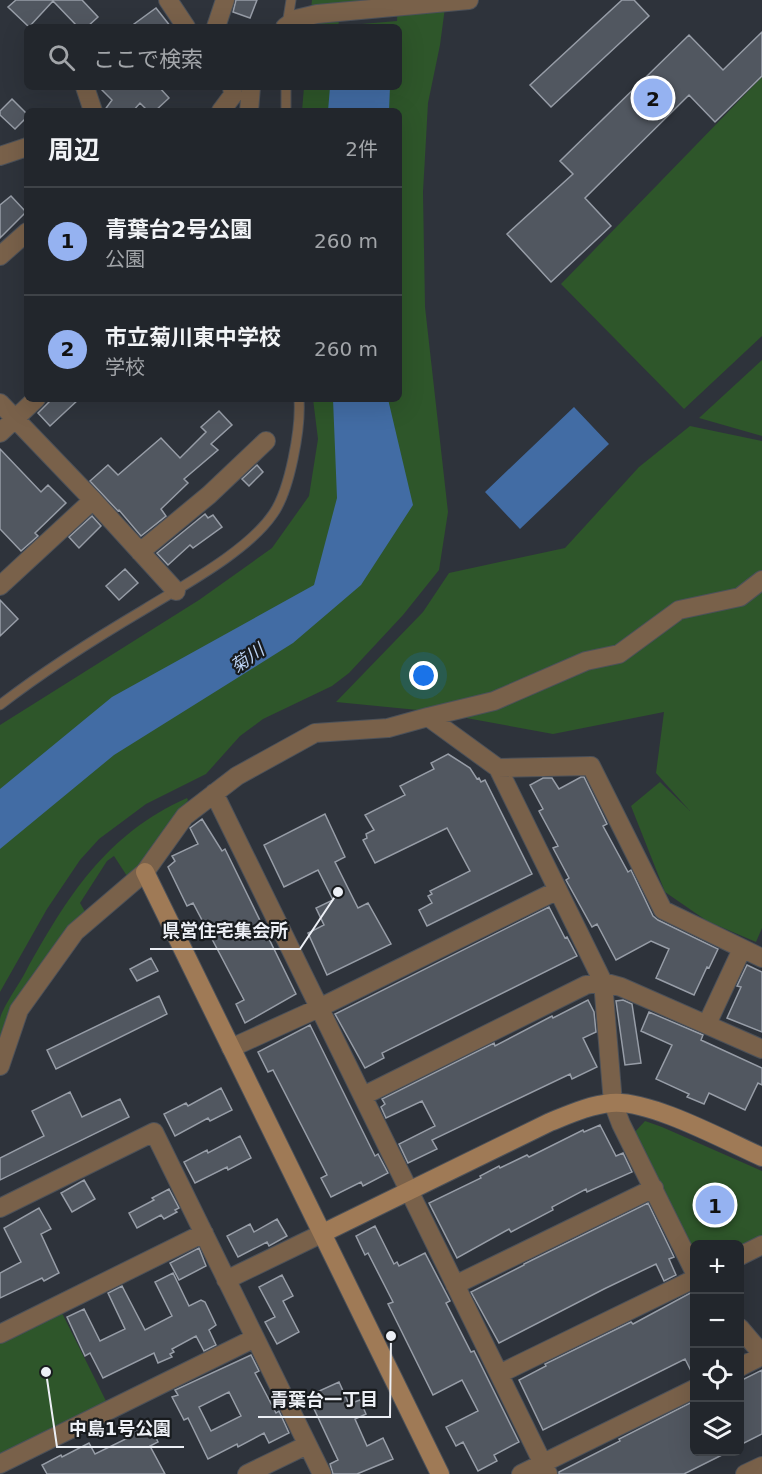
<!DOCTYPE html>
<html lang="ja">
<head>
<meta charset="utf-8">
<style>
  :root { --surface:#22262c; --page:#2a2e34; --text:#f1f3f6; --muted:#a2a5a9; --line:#3f4348; --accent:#95b2f1 }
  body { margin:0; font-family:"DejaVu Sans","Noto Sans JP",sans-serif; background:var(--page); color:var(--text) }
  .controls { position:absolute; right:18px; bottom:18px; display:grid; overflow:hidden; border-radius:9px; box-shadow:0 6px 24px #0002 }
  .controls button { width:54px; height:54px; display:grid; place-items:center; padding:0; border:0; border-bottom:2px solid var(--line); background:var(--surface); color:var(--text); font:30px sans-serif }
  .you { position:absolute; left:424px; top:676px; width:21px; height:21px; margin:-15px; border:4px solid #fff; border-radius:50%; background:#1a73e8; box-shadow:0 0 0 9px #1a73e833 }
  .badge { display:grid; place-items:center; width:39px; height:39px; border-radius:50%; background:var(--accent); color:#111; font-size:20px; font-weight:700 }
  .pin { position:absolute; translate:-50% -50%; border:3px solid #fff; box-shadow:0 2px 6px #0006 }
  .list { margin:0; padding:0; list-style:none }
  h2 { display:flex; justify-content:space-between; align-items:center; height:78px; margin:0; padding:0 24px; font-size:26px }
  h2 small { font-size:20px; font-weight:400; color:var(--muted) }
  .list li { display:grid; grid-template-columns:39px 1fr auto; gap:18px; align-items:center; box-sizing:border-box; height:108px; padding:0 24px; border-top:2px solid var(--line) }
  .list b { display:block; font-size:22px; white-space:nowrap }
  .list p { margin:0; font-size:20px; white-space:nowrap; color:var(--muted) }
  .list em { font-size:20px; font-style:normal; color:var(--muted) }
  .icon { flex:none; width:33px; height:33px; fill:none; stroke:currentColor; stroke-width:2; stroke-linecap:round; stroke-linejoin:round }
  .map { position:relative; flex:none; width:762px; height:1474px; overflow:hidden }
  .search { position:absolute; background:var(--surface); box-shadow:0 6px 24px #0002; left:24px; top:24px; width:378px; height:66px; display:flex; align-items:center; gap:15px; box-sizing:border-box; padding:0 21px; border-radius:9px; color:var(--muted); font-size:22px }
  .panel { position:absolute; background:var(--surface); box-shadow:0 6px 24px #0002; left:24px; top:108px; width:378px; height:294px; border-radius:9px }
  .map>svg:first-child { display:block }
  .green { fill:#2e562a }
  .water { fill:#426ca4 }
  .pier { fill:#2e333b }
  .building { fill:#515760; stroke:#979da7; stroke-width:1.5; fill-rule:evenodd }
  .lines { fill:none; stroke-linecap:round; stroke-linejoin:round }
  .lane-casing { stroke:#4c5159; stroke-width:11 }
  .street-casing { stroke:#4c5159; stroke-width:20 }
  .secondary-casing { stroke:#4c5159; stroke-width:20 }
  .lane { stroke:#79614a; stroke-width:9 }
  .street { stroke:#79614a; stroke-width:18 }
  .secondary { stroke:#9f7a56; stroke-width:18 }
  .labels { text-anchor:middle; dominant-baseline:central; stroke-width:4.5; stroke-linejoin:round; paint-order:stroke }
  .water-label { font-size:18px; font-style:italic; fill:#bbd2f3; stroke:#181b1e }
  .leader { fill:none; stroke:#eceff5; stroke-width:2 }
  .callout-dot { fill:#eceff5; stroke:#181b1e; stroke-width:2 }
  .callout-label { font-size:18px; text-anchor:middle; font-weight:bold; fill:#eceff5; stroke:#181b1e; stroke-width:4.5; stroke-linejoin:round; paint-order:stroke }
</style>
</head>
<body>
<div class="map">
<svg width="762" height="1474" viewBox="0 0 762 1474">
  <rect width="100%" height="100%" fill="#2e333b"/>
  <path class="green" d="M 312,0 L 446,0 L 440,45 L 428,103 L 423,192 L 425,307 L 448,512 L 439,570 L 403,615 L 349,673 L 332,686 L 263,719 L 240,736 L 206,774 L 146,804 L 99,839 L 80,860 L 47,909 L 0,992 L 0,725 L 199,600 L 272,548 L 309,496 L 318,439 L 313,399 L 399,399 L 399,111 L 302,111 L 304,87 L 399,87 L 399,27 L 309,27 Z
    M 762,77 L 762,336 L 684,409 L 561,284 Z
    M 762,360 L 762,436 L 699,418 Z
    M 690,426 L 762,441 L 762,928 L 756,942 L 707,921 L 665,892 L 631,806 L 660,782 L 690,811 L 656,773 L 664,712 L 553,734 L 428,711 L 336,702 L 423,612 L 449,573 L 565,548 L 639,467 Z
    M 187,798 L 188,800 C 171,827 153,857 127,876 L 114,856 L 107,861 L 80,903 L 87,915 L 72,928 L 0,1060 C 0,1048 0,1032 0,1019 C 2,1008 20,983 26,971 C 67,897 106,834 187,798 Z
    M 645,1121 L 662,1127 L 762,1171 L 762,1240 L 740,1251 L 740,1244 L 694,1244 L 694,1259 L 633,1134 Z
    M 61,1311 L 107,1403 L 0,1456 L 0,1341 Z"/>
  <path class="water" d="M 330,87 L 390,87 L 389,111 L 328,111 Z
    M 333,399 L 388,399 L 413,505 L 361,585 L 293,643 L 114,755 L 0,849 L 0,789 L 112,697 L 314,585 L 337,498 Z
    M 574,407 L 609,444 L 520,529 L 485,492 Z"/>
  <path class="pier" d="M 398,0 L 397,21 L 338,26 L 343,5 Z"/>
  <path class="building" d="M 16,0 L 82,0 L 98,17 L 87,27 L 78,27 L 53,1 L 29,27 L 8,7 Z
    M 236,0 L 257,0 L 250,18 L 233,12 Z
    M 622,0 L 634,0 L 649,16 L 551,107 L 530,85 Z
    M 156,8 L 171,27 L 130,27 Z
    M 762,32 L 762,76 L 715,122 L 689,95 L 585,198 L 611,226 L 551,282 L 507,234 L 573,174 L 560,161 L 689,35 L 723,70 Z
    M 99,87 L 159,87 L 169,98 L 155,111 L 148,111 L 140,103 L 133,111 L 104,111 L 112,100 Z
    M 12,99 L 27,114 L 27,117 L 15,129 L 0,115 L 0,111 Z
    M 11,196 L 26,212 L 0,238 L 0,205 Z
    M 52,399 L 79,399 L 50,426 L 38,413 Z
    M 219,411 L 232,425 L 211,444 L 218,450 L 184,479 L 188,483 L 161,509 L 166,516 L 141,536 L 119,510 L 118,511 L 90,481 L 108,465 L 118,475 L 161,438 L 180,458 L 206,432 L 201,427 Z
    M 0,449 L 41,492 L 48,485 L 66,503 L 35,533 L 38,536 L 21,551 L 0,529 Z
    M 257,465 L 263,472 L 249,486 L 242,479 Z
    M 205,514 L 208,518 L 213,515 L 222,527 L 193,548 L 190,545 L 168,565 L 157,553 Z
    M 92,516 L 101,526 L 79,548 L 69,537 Z
    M 125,569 L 138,583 L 119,600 L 106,586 Z
    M 0,600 L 18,619 L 0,636 Z
    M 448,754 L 470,768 L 477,779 L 479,778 L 481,782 L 485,780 L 532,874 L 427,926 L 419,910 L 432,903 L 428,896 L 432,894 L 430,891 L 470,871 L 447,828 L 375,863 L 363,840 L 367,838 L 366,834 L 374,830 L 365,815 L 405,795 L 400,786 L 434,769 L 431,763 Z
    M 581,777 L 584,777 L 607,824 L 603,826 L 628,872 L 631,870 L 653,916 L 658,920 L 718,949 L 709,968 L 707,967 L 694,995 L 656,978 L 669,949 L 651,941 L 616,960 L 597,924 L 592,927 L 566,880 L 569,878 L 553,848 L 558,846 L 539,811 L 543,809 L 530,785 L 543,778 L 552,778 L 559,789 Z
    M 325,814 L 345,857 L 335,862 L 358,908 L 368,903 L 391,944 L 327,975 L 308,933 L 324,925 L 316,908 L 333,900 L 318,870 L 284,887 L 264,845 Z
    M 202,819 L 222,851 L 225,849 L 296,994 L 245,1023 L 236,1004 L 244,1000 L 193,903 L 187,906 L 168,867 L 175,861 L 172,856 L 198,844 L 190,828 Z
    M 549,907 L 565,938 L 567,937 L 577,956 L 382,1053 L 384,1058 L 365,1068 L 335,1014 Z
    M 151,958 L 158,971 L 137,981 L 130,969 Z
    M 747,965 L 762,972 L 762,1032 L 727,1018 L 741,987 L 737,986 Z
    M 159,996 L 167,1014 L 56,1069 L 47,1050 Z
    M 588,1000 L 594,1012 L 596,1032 L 583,1038 L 597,1067 L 572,1079 L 570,1074 L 432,1140 L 437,1149 L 408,1163 L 399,1144 L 435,1126 L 422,1101 L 386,1118 L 381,1107 L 385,1104 L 382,1099 L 494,1043 L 495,1046 L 552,1016 L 553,1018 Z
    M 623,1000 L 632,1004 L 641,1063 L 625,1065 L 616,1001 Z
    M 649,1012 L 703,1035 L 701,1040 L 762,1068 L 762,1085 L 758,1083 L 745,1110 L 709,1093 L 704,1104 L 687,1097 L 689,1094 L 656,1079 L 672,1045 L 641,1031 Z
    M 310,1025 L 375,1156 L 378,1154 L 388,1173 L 363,1186 L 361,1182 L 331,1197 L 321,1178 L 327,1175 L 273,1070 L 268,1072 L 258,1052 Z
    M 221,1088 L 232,1110 L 210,1121 L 208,1118 L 175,1136 L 164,1114 L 186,1103 L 188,1106 Z
    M 70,1092 L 82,1117 L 120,1099 L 129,1117 L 0,1180 L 0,1158 L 44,1136 L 32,1111 Z
    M 600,1125 L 616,1156 L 623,1153 L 632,1172 L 587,1192 L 586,1189 L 552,1207 L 553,1210 L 511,1232 L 509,1229 L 457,1258 L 429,1203 L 481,1178 L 480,1176 L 499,1166 L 500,1168 L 527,1155 L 529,1157 L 583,1130 L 584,1132 Z
    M 240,1136 L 251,1158 L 228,1170 L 227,1167 L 195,1183 L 184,1162 L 207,1150 L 208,1153 Z
    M 84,1180 L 95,1199 L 72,1212 L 61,1193 Z
    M 169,1189 L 179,1208 L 175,1210 L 177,1212 L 164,1219 L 161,1215 L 137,1228 L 129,1213 L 154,1200 L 152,1198 Z
    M 648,1203 L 674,1257 L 669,1259 L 676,1275 L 664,1281 L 656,1264 L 604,1289 L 499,1343 L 471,1292 L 524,1265 L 524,1264 Z
    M 39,1208 L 51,1229 L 41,1234 L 59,1273 L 44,1281 L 42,1278 L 0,1298 L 0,1273 L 21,1262 L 4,1228 Z
    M 277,1219 L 287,1236 L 269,1246 L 267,1242 L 238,1257 L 227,1236 L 250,1224 L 254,1232 Z
    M 375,1226 L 394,1264 L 397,1262 L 399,1266 L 425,1253 L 450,1301 L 446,1303 L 471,1352 L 474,1351 L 519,1442 L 494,1455 L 497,1461 L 478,1471 L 463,1442 L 456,1446 L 446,1427 L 478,1411 L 462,1380 L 433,1395 L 388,1304 L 393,1302 L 368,1253 L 365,1255 L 356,1236 Z
    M 199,1248 L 206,1266 L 179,1280 L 170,1263 Z
    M 173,1273 L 189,1306 L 201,1300 L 205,1302 L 216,1325 L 209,1330 L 216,1345 L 204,1351 L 196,1336 L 172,1349 L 174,1352 L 170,1354 L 172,1357 L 158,1363 L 154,1353 L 103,1378 L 90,1353 L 85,1356 L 67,1317 L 84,1309 L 100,1341 L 125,1329 L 108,1293 L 122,1286 L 145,1330 L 172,1316 L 155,1282 Z
    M 282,1275 L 293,1296 L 283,1301 L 299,1332 L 277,1344 L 265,1322 L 275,1317 L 259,1287 Z
    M 694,1291 L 694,1377 L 685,1359 L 543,1430 L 519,1380 L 546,1366 L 545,1364 L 631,1322 L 633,1324 Z
    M 251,1355 L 259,1371 L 255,1373 L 276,1413 L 279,1411 L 289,1433 L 269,1443 L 264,1433 L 238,1447 L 237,1444 L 208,1459 L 188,1418 L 184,1420 L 172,1397 L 178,1395 L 175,1390 ZM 229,1392 L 241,1416 L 211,1431 L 199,1407 Z
    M 762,1370 L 762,1434 L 740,1445 L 740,1381 Z
    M 339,1382 L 349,1404 L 360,1400 L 366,1414 L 355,1419 L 367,1446 L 383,1438 L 393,1459 L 357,1474 L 333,1474 L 330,1464 L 338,1460 L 308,1396 Z
    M 694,1401 L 694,1452 L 728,1452 L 684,1474 L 559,1474 L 559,1472 L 620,1441 L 619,1439 Z
    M 148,1422 L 158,1442 L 150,1446 L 165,1474 L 47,1474 L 42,1465 L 61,1455 L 62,1457 L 89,1443 L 95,1454 L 132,1436 L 129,1431 Z"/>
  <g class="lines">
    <g class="lane-casing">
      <path id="lane" d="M 287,25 L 291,0
        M 286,87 L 286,111
        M 0,705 C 45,670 96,638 145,609 C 184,585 248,551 273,514 C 290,490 301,428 299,399"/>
    </g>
    <g class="street-casing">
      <path id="street" d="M 168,0 L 186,27
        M 216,27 L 225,0
        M 285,27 L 296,19 L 317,14 L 469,0
        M 85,87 L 93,111
        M 221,111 L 233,95 L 232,87
        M 249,111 L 251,87
        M 0,156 L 27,147
        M 0,256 L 27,232
        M 0,403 L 93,500 L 176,591
        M 0,433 L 36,399
        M 140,552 L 209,495 L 266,441
        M 0,586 L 93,500
        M 428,717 L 494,701 L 586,661 L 619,654 L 679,610 L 740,597 L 762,580
        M 498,768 L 591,766 L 663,910 L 762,958
        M 214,793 L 548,1474
        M 707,1024 L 742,949
        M 231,1048 L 319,1008 L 558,890
        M 0,1066 L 19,1010 L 75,932 L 145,872 L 185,816 L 237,776 L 315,733 L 388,728 L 428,717 L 498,768 L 603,982 L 613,1103 L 621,1124 L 694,1271
        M 363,1096 L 586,985 L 603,982 L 621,987 L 762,1049
        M 0,1208 L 154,1132 L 322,1474
        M 740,1256 L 762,1245
        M 226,1280 L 323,1233
        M 455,1285 L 654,1188
        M 740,1328 L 762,1354
        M 0,1334 L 204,1233
        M 740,1367 L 762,1356
        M 499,1374 L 694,1279
        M 0,1464 L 255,1338
        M 247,1474 L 307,1445
        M 521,1474 L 694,1389
        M 745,1474 L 762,1466"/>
    </g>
    <g class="secondary-casing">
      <path id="secondary" d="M 145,872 L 440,1474
        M 323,1233 L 550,1122 C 570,1114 590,1105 611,1103 C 649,1099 726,1141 762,1157"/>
    </g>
    <use href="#lane" class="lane"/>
    <use href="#street" class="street"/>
    <use href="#secondary" class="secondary"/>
  </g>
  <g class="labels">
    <g class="water-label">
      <text transform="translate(247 658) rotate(-35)">菊川</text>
    </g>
  </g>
  <path class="leader" d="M338 892L300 949H150M391 1336L390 1417H258M46 1372L57 1447H184"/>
  <g class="callout-dot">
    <circle cx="338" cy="892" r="6"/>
    <circle cx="391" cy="1336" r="6"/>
    <circle cx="46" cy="1372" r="6"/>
  </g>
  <g class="callout-label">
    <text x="225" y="937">県営住宅集会所</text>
    <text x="324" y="1406">青葉台一丁目</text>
    <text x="120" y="1435">中島1号公園</text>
  </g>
</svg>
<div class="controls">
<button>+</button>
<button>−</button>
<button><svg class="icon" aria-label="locate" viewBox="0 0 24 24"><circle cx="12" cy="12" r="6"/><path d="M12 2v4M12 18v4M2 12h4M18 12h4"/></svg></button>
<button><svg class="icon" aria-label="layers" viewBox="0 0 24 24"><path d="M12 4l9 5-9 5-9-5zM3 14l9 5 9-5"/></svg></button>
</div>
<div class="you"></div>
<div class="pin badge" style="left:715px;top:1205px">1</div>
<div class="pin badge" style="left:653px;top:98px">2</div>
<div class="search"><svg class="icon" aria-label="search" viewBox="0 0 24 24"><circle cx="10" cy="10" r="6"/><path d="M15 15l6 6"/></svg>ここで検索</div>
<section class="panel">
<h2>周辺<small>2件</small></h2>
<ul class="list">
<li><span class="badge">1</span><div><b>青葉台2号公園</b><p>公園</p></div><em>260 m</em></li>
<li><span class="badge">2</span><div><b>市立菊川東中学校</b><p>学校</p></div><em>260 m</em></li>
</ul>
</section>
</div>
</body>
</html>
